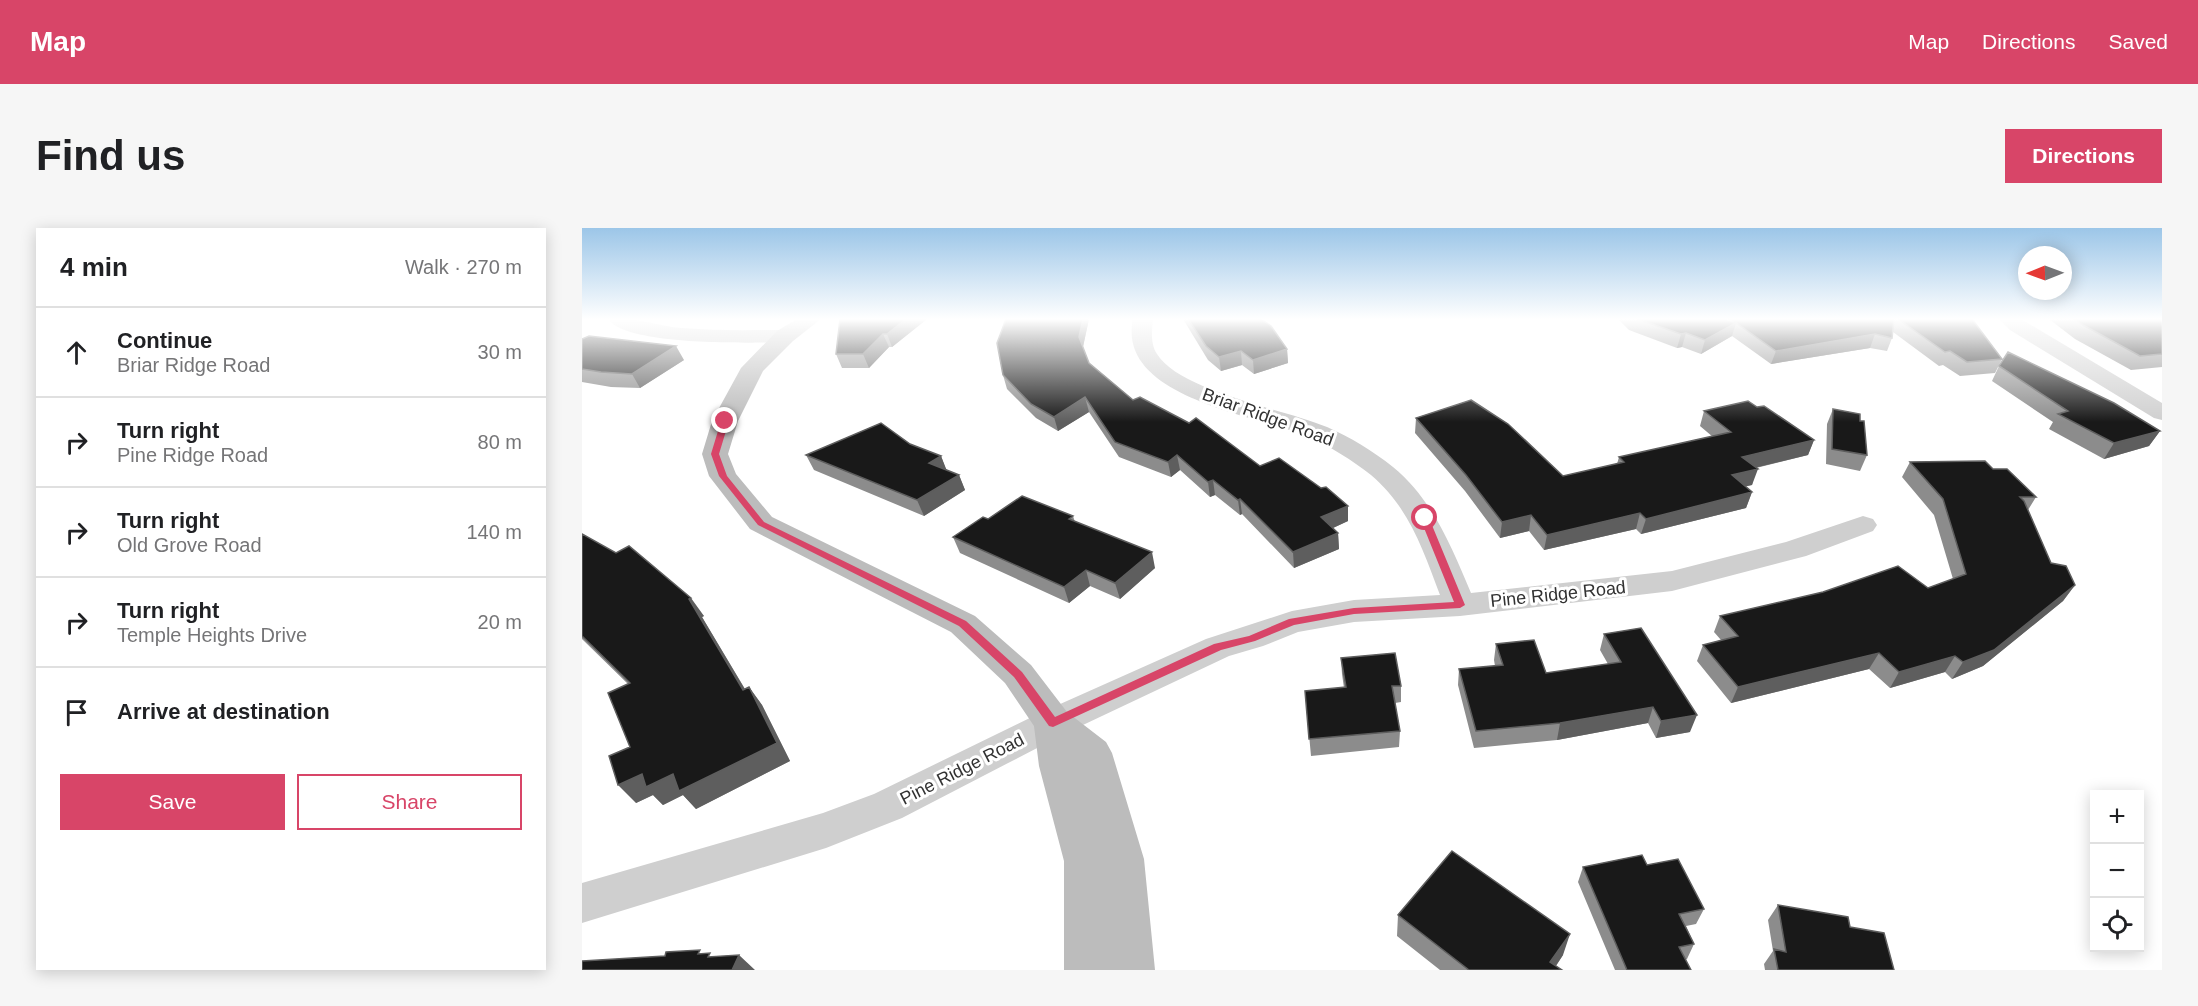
<!DOCTYPE html>
<html lang="en">
<head>
<meta charset="utf-8">
<style>
  :root { --surface:#fff; --page:#f6f6f6; --text:#202124; --muted:#757577; --line:#e0e0e0; --accent:#d84568 }
  body { margin:0; font-family:Arial,sans-serif; background:var(--page); color:var(--text) }
  .controls { position:absolute; right:18px; bottom:18px; display:grid; overflow:hidden; border-radius:0px; box-shadow:0 3px 15px #0003 }
  .controls button { width:54px; height:54px; display:grid; place-items:center; padding:0; border:0; border-bottom:2px solid var(--line); background:var(--surface); color:var(--text); font:30px sans-serif }
  .compass { position:absolute; left:1436px; top:18px; width:54px; height:54px; border-radius:50%; background:var(--surface); box-shadow:0 3px 15px #0003; rotate:269deg }
  .stop { position:absolute; width:18px; height:18px; margin:-14px; border:4px solid #d84568; border-radius:50%; background:#fff }
  .stop.end { background:#d84568; border-color:#fff; box-shadow:0 2px 6px #0008 }
  .list { margin:0; padding:0; list-style:none }
  h2 { display:flex; justify-content:space-between; align-items:center; height:78px; margin:0; padding:0 24px; font-size:26px }
  h2 small { font-size:20px; font-weight:400; color:var(--muted) }
  .list li { display:grid; grid-template-columns:39px 1fr auto; gap:18px; align-items:center; box-sizing:border-box; height:90px; padding:0 24px; border-top:2px solid var(--line) }
  .list b { display:block; font-size:22px; white-space:nowrap }
  .list p { margin:0; font-size:20px; white-space:nowrap; color:var(--muted) }
  .list em { font-size:20px; font-style:normal; color:var(--muted) }
  .actions { display:flex; gap:12px; padding:18px 24px }
  .actions a { flex:1; padding:14px 0; border:2px solid var(--accent); border-radius:0px; text-align:center; font-size:21px; color:var(--accent) }
  .actions .main { background:var(--accent); color:#fff }
  .icon { flex:none; width:33px; height:33px; fill:none; stroke:currentColor; stroke-width:2; stroke-linecap:round; stroke-linejoin:round }
  .map { position:relative; flex:none; width:1580px; height:742px; overflow:hidden; border-radius:0px }
  header { display:flex; align-items:center; gap:36px; box-sizing:border-box; height:84px; padding:0 30px; background:var(--accent); color:#fff }
  header strong { font-size:28px }
  nav { display:flex; gap:33px; margin-inline-start:auto; font-size:21px }
  .intro { display:flex; align-items:center; justify-content:space-between; box-sizing:border-box; height:144px; padding:0 36px }
  h1 { margin:0; font-size:42px }
  .button { padding:15px 27px; border-radius:0px; background:var(--accent); color:#fff; font-size:21px; font-weight:700 }
  main { display:flex; gap:36px; padding:0 36px }
  aside { flex:1; background:var(--surface); border-radius:0px; box-shadow:0 3px 15px #0003 }
  .map>svg:first-child { display:block }
  .lines { fill:none; stroke-linecap:round; stroke-linejoin:round }
  .street { fill:#cfcfcf; fill-rule:evenodd }
  .secondary { fill:#bcbcbc; fill-rule:evenodd }
  .wall { fill:#8c8c8c }
  .shaded-wall { fill:#5e5e5e }
  .building { fill:#191919; stroke:#5e5e5e; stroke-width:1.5 }
  .route { fill:#d84568 }
  .labels { text-anchor:middle; dominant-baseline:central; stroke-width:6; stroke-linejoin:round; paint-order:stroke }
  .street-label { font-size:18px; fill:#323232; stroke:#fff }
</style>
</head>
<body>
<header>
<strong>Map</strong>
<nav><a>Map</a><a>Directions</a><a>Saved</a></nav>
</header>
<div class="intro"><h1>Find us</h1><a class="button">Directions</a></div>
<main>
<aside>
<h2>4 min<small>Walk · 270 m</small></h2>
<ul class="list">
<li><svg class="icon" aria-label="ahead" viewBox="0 0 24 24"><path d="M12 20V5M6 11l6-6 6 6"/></svg><div><b>Continue</b><p>Briar Ridge Road</p></div><em>30 m</em></li>
<li><svg class="icon" aria-label="right" viewBox="0 0 24 24"><path d="M7 20v-9h11M14 6l5 5-5 5"/></svg><div><b>Turn right</b><p>Pine Ridge Road</p></div><em>80 m</em></li>
<li><svg class="icon" aria-label="right" viewBox="0 0 24 24"><path d="M7 20v-9h11M14 6l5 5-5 5"/></svg><div><b>Turn right</b><p>Old Grove Road</p></div><em>140 m</em></li>
<li><svg class="icon" aria-label="right" viewBox="0 0 24 24"><path d="M7 20v-9h11M14 6l5 5-5 5"/></svg><div><b>Turn right</b><p>Temple Heights Drive</p></div><em>20 m</em></li>
<li><svg class="icon" aria-label="arrive" viewBox="0 0 24 24"><path d="M6 21V4h12l-3 4 3 4H6"/></svg><div><b>Arrive at destination</b></div></li>
</ul>
<div class="actions"><a class="main">Save</a><a>Share</a></div>
</aside>
<div class="map">
<svg width="1580" height="742" viewBox="0 0 1580 742">
  <rect width="100%" height="100%" fill="#fff"/>
  <g class="lines">
    <path class="street" d="M 26,91 C 51,88 74,98 100,100 C 134,103 169,102 203,102 L 210,104 L 213,108 L 210,112 L 203,114 C 170,115 44,118 26,91 Z
      M 551,91 L 571,91 C 570,102 568,116 575,126 C 599,164 703,181 745,199 C 768,209 791,223 811,239 C 851,272 869,318 889,365 L 1090,343 L 1204,314 L 1281,288 L 1291,291 L 1295,297 L 1291,303 L 1224,328 L 1090,363 L 878,388 L 772,394 L 716,404 L 681,418 L 647,428 L 484,505 L 320,590 L 244,620 L 0,695 L 0,655 L 241,585 L 292,566 L 458,485 L 624,411 L 710,383 L 772,372 L 858,367 C 841,322 827,279 789,247 C 770,232 749,219 727,209 C 676,187 534,170 551,91 Z
      M 1417,91 L 1439,91 L 1580,175 L 1580,192 L 1572,190 L 1428,102 Z"/>
    <path class="secondary" d="M 215,91 L 239,91 L 211,113 L 181,143 L 156,193 L 146,226 L 154,246 L 190,289 L 393,388 L 449,437 L 485,484 L 524,514 L 530,525 L 562,631 L 573,742 L 482,742 L 482,633 L 457,538 L 452,498 L 423,455 L 369,404 L 168,301 L 127,248 L 120,226 L 130,193 L 159,140 L 195,103 Z"/>
  </g>
  <path class="wall" d="M 258,91 L 345,91 L 310,119 L 307,119 L 287,140 L 260,140 L 254,126 Z
    M 507,91 L 501,119 L 507,135 L 551,172 L 678,238 L 739,260 L 766,278 L 766,293 L 751,300 L 756,305 L 757,321 L 712,340 L 660,286 L 658,287 L 633,267 L 628,269 L 598,242 L 589,249 L 537,229 L 507,184 L 476,203 L 454,190 L 425,161 L 421,147 Z
    M 601,91 L 679,91 L 705,121 L 706,135 L 672,146 L 660,137 L 639,143 L 626,132 Z
    M 1036,91 L 1142,91 L 1145,92 L 1146,91 L 1390,91 L 1420,131 L 1413,145 L 1378,148 L 1361,137 L 1357,138 L 1311,104 L 1310,110 L 1305,123 L 1288,120 L 1189,136 L 1150,108 L 1119,126 L 1100,119 L 1095,120 L 1047,102 Z
    M 1467,91 L 1580,91 L 1580,139 L 1549,142 L 1493,111 Z
    M 0,111 L 102,132 L 58,160 L 29,159 L 0,154 Z
    M 1417,138 L 1578,203 L 1567,218 L 1522,231 L 1467,201 L 1471,194 L 1410,153 Z
    M 1175,179 L 1232,212 L 1226,227 L 1174,240 L 1170,257 L 1163,258 L 1170,264 L 1164,280 L 1059,306 L 1054,301 L 962,322 L 947,303 L 918,310 L 883,263 L 833,205 L 834,190 L 981,248 L 1035,236 L 1037,229 L 1131,209 L 1118,198 L 1122,183 Z
    M 1251,181 L 1278,193 L 1285,227 L 1278,243 L 1244,236 L 1245,196 Z
    M 328,216 L 359,228 L 364,242 L 377,247 L 383,262 L 342,288 L 232,242 L 224,227 Z
    M 1328,234 L 1411,241 L 1454,269 L 1446,282 L 1469,335 L 1493,357 L 1481,373 L 1401,438 L 1370,451 L 1363,444 L 1308,460 L 1287,441 L 1149,475 L 1115,433 L 1121,417 L 1139,412 L 1132,404 L 1138,388 L 1346,360 L 1371,351 L 1352,287 L 1320,249 Z
    M 491,288 L 493,294 L 573,340 L 538,371 L 508,358 L 487,375 L 378,325 L 371,309 L 406,291 Z
    M 0,306 L 122,388 L 120,389 L 163,461 L 167,459 L 180,477 L 208,533 L 114,581 L 101,567 L 81,577 L 71,567 L 54,575 L 48,519 L 46,456 L 0,411 Z
    M 1022,406 L 1108,504 L 1074,510 L 1066,495 L 975,512 L 892,520 L 876,457 L 877,441 L 913,438 L 912,432 L 914,416 L 964,445 L 1026,436 L 1018,422 Z
    M 759,430 L 819,458 L 819,474 L 813,475 L 818,503 L 817,519 L 729,528 L 723,463 L 762,460 L 760,446 Z
    M 1065,637 L 1122,681 L 1114,696 L 1104,698 L 1112,716 L 1105,731 L 1103,732 L 1109,742 L 1033,742 L 996,654 L 1001,639 Z
    M 1196,677 L 1312,742 L 1183,742 L 1182,736 L 1191,723 L 1186,692 Z
    M 816,687 L 981,727 L 974,738 L 980,742 L 858,742 L 815,708 Z"/>
  <path class="shaded-wall" d="M 324,91 L 345,91 L 310,119 L 305,106 Z
    M 501,91 L 507,91 L 500,123 L 497,109 Z
    M 1154,95 L 1150,108 L 1119,126 L 1123,112 Z
    M 1104,105 L 1100,119 L 1095,120 L 1099,106 Z
    M 301,106 L 307,119 L 287,140 L 281,126 Z
    M 1293,106 L 1288,120 L 1189,136 L 1194,123 Z
    M 94,118 L 102,132 L 58,160 L 50,146 Z
    M 705,121 L 706,135 L 672,146 L 671,132 Z
    M 659,123 L 660,137 L 639,143 L 637,129 Z
    M 503,169 L 507,184 L 476,203 L 472,189 Z
    M 1578,203 L 1567,218 L 1522,231 L 1532,215 Z
    M 1232,212 L 1226,227 L 1155,244 L 1160,229 Z
    M 595,227 L 598,242 L 589,249 L 586,234 Z
    M 359,228 L 365,243 L 347,235 Z
    M 1176,241 L 1170,257 L 1144,263 L 1150,247 Z
    M 377,247 L 383,262 L 342,288 L 335,272 Z
    M 631,252 L 633,267 L 628,269 L 626,254 Z
    M 1170,264 L 1164,280 L 1059,306 L 1064,291 Z
    M 658,271 L 660,286 L 658,287 L 656,272 Z
    M 766,278 L 766,293 L 740,305 L 739,289 Z
    M 1058,285 L 1054,301 L 962,322 L 965,307 Z
    M 949,287 L 947,303 L 918,310 L 920,294 Z
    M 756,305 L 757,321 L 712,340 L 711,324 Z
    M 570,324 L 573,340 L 538,371 L 533,355 Z
    M 504,342 L 508,358 L 487,375 L 482,359 Z
    M 1493,357 L 1481,373 L 1401,438 L 1370,451 L 1381,434 Z
    M 109,370 L 122,388 L 120,389 L 174,480 L 161,462 L 107,371 Z
    M 1297,425 L 1287,441 L 1149,475 L 1156,459 Z
    M 1373,428 L 1363,444 L 1308,460 L 1317,444 Z
    M 167,459 L 180,477 L 208,533 L 114,581 L 101,567 L 81,577 L 71,567 L 54,575 L 36,557 Z
    M 1071,479 L 1066,495 L 975,512 L 978,495 Z
    M 1115,487 L 1108,504 L 1074,510 L 1079,493 Z
    M 988,706 L 981,727 L 971,742 L 968,734 Z
    M 157,727 L 173,742 L 150,742 Z"/>
  <path class="building" d="M 258,91 L 324,91 L 305,106 L 301,106 L 281,126 L 254,126 Z
    M 424,91 L 501,91 L 497,109 L 507,135 L 551,172 L 558,169 L 607,195 L 614,190 L 678,238 L 697,230 L 739,260 L 744,259 L 766,278 L 739,289 L 756,305 L 711,324 L 658,271 L 656,272 L 631,252 L 626,254 L 595,227 L 586,234 L 533,214 L 503,169 L 472,189 L 449,176 L 421,147 L 415,115 Z
    M 606,91 L 679,91 L 689,98 L 705,121 L 671,132 L 659,123 L 637,129 L 624,118 Z
    M 1055,91 L 1142,91 L 1152,94 L 1147,91 L 1312,91 L 1310,110 L 1293,106 L 1194,123 L 1154,95 L 1123,112 L 1104,105 L 1099,106 Z
    M 1316,91 L 1390,91 L 1420,131 L 1385,134 L 1368,123 L 1363,124 Z
    M 1492,91 L 1580,91 L 1580,126 L 1558,128 L 1501,97 Z
    M 7,108 L 94,118 L 50,146 L 19,144 L 0,141 L 0,111 Z
    M 1426,124 L 1532,175 L 1578,203 L 1532,215 L 1476,186 L 1486,183 L 1417,138 Z
    M 889,172 L 926,196 L 981,248 L 1042,234 L 1037,229 L 1149,204 L 1122,183 L 1166,173 L 1175,179 L 1182,178 L 1232,212 L 1160,229 L 1176,241 L 1150,247 L 1170,264 L 1064,291 L 1058,285 L 965,307 L 949,287 L 920,294 L 884,247 L 834,190 Z
    M 1251,181 L 1278,186 L 1278,193 L 1282,193 L 1285,227 L 1250,221 Z
    M 299,195 L 328,216 L 359,228 L 347,235 L 377,247 L 335,272 L 224,227 Z
    M 1403,233 L 1411,241 L 1425,241 L 1454,269 L 1438,269 L 1442,273 L 1469,335 L 1484,338 L 1493,357 L 1412,422 L 1381,434 L 1373,428 L 1317,444 L 1297,425 L 1156,459 L 1121,417 L 1156,408 L 1138,388 L 1241,364 L 1316,338 L 1346,360 L 1384,346 L 1361,271 L 1328,234 Z
    M 440,268 L 491,288 L 487,291 L 570,324 L 533,355 L 504,342 L 482,359 L 371,309 L 401,289 L 406,291 Z
    M 0,306 L 34,325 L 47,318 L 109,370 L 107,371 L 161,462 L 167,459 L 195,515 L 97,563 L 91,546 L 64,559 L 60,546 L 36,557 L 27,528 L 48,519 L 26,465 L 48,455 L 0,408 Z
    M 1059,400 L 1115,487 L 1079,493 L 1071,479 L 978,495 L 894,503 L 877,441 L 921,437 L 914,416 L 952,412 L 964,445 L 1039,434 L 1022,406 Z
    M 813,425 L 819,458 L 810,458 L 818,503 L 727,511 L 723,463 L 764,459 L 759,430 Z
    M 870,623 L 988,706 L 968,734 L 980,742 L 887,742 L 816,687 Z
    M 1060,627 L 1065,637 L 1096,631 L 1122,681 L 1097,686 L 1112,716 L 1097,719 L 1109,742 L 1045,742 L 1001,639 Z
    M 1196,677 L 1266,689 L 1268,699 L 1302,705 L 1312,742 L 1196,742 L 1192,721 L 1204,724 Z
    M 118,722 L 116,726 L 128,725 L 126,729 L 157,727 L 150,742 L 0,742 L 0,733 L 83,728 L 84,724 Z"/>
  <linearGradient id="sky" x2="0" y2="1"><stop stop-color="#9cc6e8"/><stop offset="0.47" stop-color="#fff"/><stop offset="1" stop-color="#fff" stop-opacity="0"/></linearGradient>
  <rect width="1580" height="194" fill="url(#sky)"/>
  <path class="route" d="M 143,191 L 147,193 L 137,226 L 145,248 L 182,294 L 384,393 L 440,444 L 473,489 L 632,416 L 667,408 L 707,391 L 772,380 L 872,374 L 838,290 L 840,288 L 847,290 L 883,377 L 878,380 L 772,386 L 712,397 L 673,413 L 639,422 L 471,499 L 467,498 L 432,449 L 377,398 L 176,297 L 137,248 L 129,226 L 139,193 Z"/>
  <g class="labels">
    <g class="street-label">
      <text transform="translate(686 189) rotate(20)">Briar Ridge Road</text>
      <text transform="translate(976 366) rotate(-6)">Pine Ridge Road</text>
      <text transform="translate(380 541) rotate(-27)">Pine Ridge Road</text>
    </g>
  </g>
</svg>
<div class="controls">
<button>+</button>
<button>−</button>
<button><svg class="icon" aria-label="locate" viewBox="0 0 24 24"><circle cx="12" cy="12" r="6"/><path d="M12 2v4M12 18v4M2 12h4M18 12h4"/></svg></button>
</div>
<svg class="compass" viewBox="-18 -18 36 36"><path d="M0-13l5 13h-10z" fill="#e53935"/><path d="M0 13l5-13h-10z" fill="#757577"/></svg>
<div class="stop" style="left:843px;top:290px"></div>
<div class="stop end" style="left:143px;top:193px"></div>
</div>
</main>
</body>
</html>
